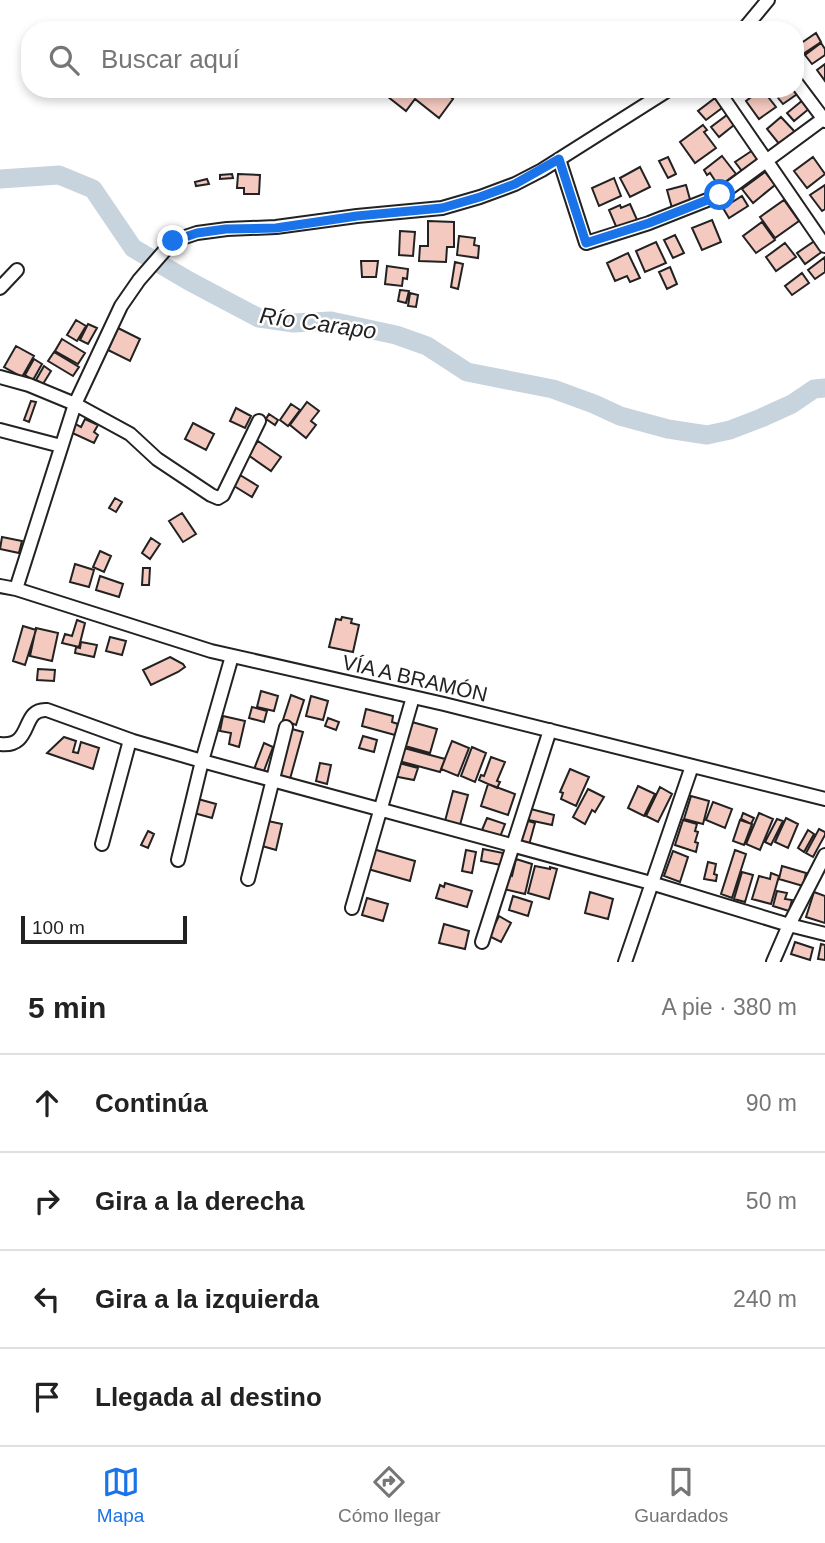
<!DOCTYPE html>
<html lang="es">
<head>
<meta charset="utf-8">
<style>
  :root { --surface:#fff; --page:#f2f2f2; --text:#222; --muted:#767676; --line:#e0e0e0; --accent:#1a73e8 }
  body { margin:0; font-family:Arial,sans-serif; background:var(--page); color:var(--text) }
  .scale { position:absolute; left:21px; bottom:18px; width:166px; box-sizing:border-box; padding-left:7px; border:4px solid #222; border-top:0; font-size:19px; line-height:24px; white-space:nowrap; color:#222; -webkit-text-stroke:5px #fff; paint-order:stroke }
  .stop { position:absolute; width:21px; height:21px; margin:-16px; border:5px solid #1a73e8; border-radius:50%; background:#fff }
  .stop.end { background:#1a73e8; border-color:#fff; box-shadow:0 2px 7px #0008 }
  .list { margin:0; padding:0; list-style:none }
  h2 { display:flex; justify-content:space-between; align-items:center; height:91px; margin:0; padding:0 28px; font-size:30px }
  h2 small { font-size:23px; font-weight:400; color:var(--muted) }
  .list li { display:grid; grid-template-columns:46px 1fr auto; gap:21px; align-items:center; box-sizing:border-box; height:98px; padding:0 28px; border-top:2px solid var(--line) }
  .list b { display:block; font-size:26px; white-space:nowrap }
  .list em { font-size:23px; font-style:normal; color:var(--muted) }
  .icon { flex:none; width:38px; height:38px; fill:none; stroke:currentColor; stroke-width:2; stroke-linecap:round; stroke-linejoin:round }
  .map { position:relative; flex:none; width:825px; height:962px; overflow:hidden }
  .search { position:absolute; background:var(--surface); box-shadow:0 4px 10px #0003; left:21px; right:21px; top:21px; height:77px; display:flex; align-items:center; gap:18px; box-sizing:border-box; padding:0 24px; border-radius:28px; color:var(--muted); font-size:26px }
  .sheet { height:483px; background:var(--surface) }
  nav { display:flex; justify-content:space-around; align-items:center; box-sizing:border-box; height:98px; border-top:2px solid var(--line); background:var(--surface); font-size:19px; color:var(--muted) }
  nav a { display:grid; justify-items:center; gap:4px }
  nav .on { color:var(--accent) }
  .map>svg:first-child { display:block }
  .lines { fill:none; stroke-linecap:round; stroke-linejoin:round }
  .river { stroke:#c7d3dd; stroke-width:19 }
  .building { fill:#f3c9c0; stroke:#222; stroke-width:2 }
  .minor-casing { stroke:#222; stroke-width:16 }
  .minor { stroke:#fff; stroke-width:12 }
  .route { stroke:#1a73e8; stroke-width:9 }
  .labels { text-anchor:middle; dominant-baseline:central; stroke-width:5; stroke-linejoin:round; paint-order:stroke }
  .street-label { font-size:21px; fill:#222; stroke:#fff }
  .water-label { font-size:23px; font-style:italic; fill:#222; stroke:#fff }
</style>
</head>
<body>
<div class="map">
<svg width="825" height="962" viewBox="0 0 825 962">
  <rect width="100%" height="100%" fill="#fff"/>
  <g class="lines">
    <path class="river" d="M 0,179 L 59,175 L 93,189 L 133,248 L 189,281 L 259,318 L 294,323 L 331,321 L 396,335 L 427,346 L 467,372 L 553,389 L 594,404 L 620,416 L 668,429 L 707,435 L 730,430 L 761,418 L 792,404 L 814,389 L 825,388"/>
  </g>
  <path class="building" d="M 816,33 L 821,42 L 803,54 L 797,46 Z
    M 821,43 L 825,49 L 825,55 L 812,64 L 805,55 Z
    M 825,64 L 825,81 L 817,70 Z
    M 378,89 L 441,89 L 453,99 L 439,118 L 415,99 L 406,111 Z
    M 762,89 L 776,107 L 759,119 L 746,101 Z
    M 771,89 L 795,89 L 800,92 L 783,104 Z
    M 715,98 L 722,108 L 706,120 L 698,111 Z
    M 803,100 L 810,108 L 794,121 L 787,113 Z
    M 727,115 L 734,125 L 719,137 L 711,127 Z
    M 781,117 L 795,132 L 780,145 L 767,129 Z
    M 703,125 L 707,130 L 704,132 L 716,148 L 695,163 L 680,142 Z
    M 753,150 L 759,158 L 742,171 L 735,162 Z
    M 722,156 L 736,174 L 717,188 L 714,183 L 716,182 L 710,173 L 707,175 L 704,170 Z
    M 668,157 L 676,174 L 668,178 L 659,161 Z
    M 813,157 L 825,174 L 807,188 L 794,171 Z
    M 640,167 L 650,187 L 630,197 L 620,178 Z
    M 765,172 L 775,185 L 753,203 L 742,189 Z
    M 232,174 L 233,178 L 220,179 L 220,175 Z
    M 238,174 L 260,175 L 259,194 L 244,194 L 244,188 L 237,188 Z
    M 614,178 L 621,196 L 599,206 L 592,188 Z
    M 207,179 L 209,184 L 196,186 L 195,182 Z
    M 686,185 L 691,203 L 672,208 L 667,190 Z
    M 825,185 L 825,209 L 822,211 L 810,195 Z
    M 742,196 L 748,206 L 729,218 L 723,208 Z
    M 784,200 L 799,221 L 775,238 L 760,217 Z
    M 630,204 L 638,222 L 618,231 L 609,210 L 620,205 L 621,208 Z
    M 712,220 L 721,242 L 702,250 L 692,228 Z
    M 428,221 L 454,222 L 454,247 L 447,247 L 446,262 L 419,261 L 420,246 L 428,246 Z
    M 762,222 L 775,240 L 756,253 L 743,236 Z
    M 400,231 L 415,232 L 413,256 L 399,255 Z
    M 675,235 L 684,253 L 673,258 L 664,240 Z
    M 459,236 L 475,238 L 474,245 L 479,246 L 478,258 L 457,255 Z
    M 816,240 L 823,251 L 805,264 L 797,253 Z
    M 656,242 L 666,263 L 645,272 L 636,251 Z
    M 785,243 L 796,257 L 776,271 L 766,257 Z
    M 628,253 L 640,278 L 630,282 L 627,276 L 615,281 L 607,263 Z
    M 825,257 L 825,272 L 815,279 L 808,270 Z
    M 361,261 L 378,261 L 376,277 L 362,277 Z
    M 455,262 L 463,264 L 458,289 L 451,287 Z
    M 387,266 L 408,269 L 407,279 L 403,278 L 402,286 L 385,284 Z
    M 670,267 L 677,284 L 667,289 L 659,272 Z
    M 802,273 L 809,283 L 792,295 L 785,286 Z
    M 400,290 L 409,291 L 406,303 L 398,301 Z
    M 410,293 L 418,295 L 416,307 L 408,306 Z
    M 76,320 L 86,326 L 77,341 L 67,335 Z
    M 88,324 L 97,328 L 88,344 L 80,340 Z
    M 118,328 L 140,339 L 130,361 L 108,350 Z
    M 62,339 L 85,353 L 78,364 L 55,351 Z
    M 16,346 L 34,356 L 22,377 L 4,367 Z
    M 54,352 L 79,367 L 73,376 L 48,361 Z
    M 34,359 L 42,364 L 33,380 L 25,375 Z
    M 44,366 L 51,371 L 43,384 L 36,380 Z
    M 31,401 L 36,402 L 29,422 L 24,420 Z
    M 307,402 L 319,411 L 311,421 L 316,425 L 306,438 L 290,425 Z
    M 291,404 L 300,410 L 288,426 L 280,420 Z
    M 236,408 L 251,416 L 245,428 L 230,421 Z
    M 269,414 L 278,420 L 275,425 L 266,419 Z
    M 85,419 L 98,425 L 94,432 L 98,435 L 94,443 L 68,431 L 72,422 L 81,427 Z
    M 193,423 L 214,434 L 206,450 L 185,439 Z
    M 258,441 L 281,457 L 271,471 L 248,455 Z
    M 240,475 L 258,486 L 252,497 L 234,486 Z
    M 115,498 L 122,502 L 116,512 L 109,508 Z
    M 182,513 L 196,534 L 183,542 L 169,521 Z
    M 2,537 L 22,541 L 19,553 L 0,549 Z
    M 151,538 L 160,544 L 150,559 L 142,553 Z
    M 100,551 L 111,556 L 104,572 L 93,567 Z
    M 75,564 L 94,570 L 89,587 L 70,582 Z
    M 143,568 L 150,568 L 149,585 L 142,585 Z
    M 100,576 L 123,584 L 119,597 L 96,590 Z
    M 342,617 L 352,619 L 351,623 L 359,625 L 353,652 L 329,647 L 336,619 L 341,620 Z
    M 77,620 L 85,623 L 79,647 L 62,643 L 65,634 L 72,636 Z
    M 23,626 L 36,630 L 25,665 L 13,661 Z
    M 36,628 L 58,633 L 52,661 L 30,656 Z
    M 110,637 L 126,641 L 122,655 L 106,651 Z
    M 81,642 L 97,645 L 94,657 L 75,653 L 76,647 L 80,648 Z
    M 170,657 L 183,664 L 185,667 L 178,672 L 151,685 L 143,670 Z
    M 38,669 L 55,670 L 54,681 L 37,680 Z
    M 261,691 L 278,696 L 274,711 L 257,707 Z
    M 291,695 L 304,700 L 296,725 L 283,720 Z
    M 311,696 L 328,701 L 323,720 L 306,716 Z
    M 252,707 L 267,711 L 264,722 L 249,718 Z
    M 366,709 L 393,716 L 392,722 L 398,724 L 395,735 L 362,726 Z
    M 223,716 L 245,721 L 239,747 L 229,744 L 231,733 L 220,731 Z
    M 328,718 L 339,722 L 336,730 L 325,726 Z
    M 412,722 L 437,729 L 430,753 L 405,746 Z
    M 292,729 L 303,732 L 290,779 L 279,776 Z
    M 363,736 L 377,740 L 374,752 L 359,748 Z
    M 64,737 L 76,741 L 73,752 L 78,753 L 81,742 L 99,748 L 93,769 L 47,753 Z
    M 452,741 L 469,748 L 458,776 L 441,769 Z
    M 264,743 L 273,747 L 262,776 L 253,772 Z
    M 472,747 L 486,753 L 475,782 L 461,776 Z
    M 404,748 L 445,759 L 440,772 L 399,761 Z
    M 491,757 L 505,762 L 497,781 L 500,782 L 497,788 L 479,780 L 481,775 L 484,776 Z
    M 320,763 L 331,765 L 327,784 L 316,781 Z
    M 399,763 L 418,768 L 414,780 L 393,776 Z
    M 570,769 L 589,777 L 576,806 L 561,799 L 563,793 L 560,792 Z
    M 488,784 L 515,794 L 508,815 L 481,806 Z
    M 638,786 L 655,794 L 644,816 L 628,808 Z
    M 660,787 L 672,794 L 658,822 L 646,816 Z
    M 588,789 L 604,797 L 595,812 L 592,810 L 585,824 L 573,817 Z
    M 453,791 L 468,795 L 460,825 L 445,821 Z
    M 691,796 L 709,801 L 703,824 L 684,819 Z
    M 198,799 L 216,804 L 212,818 L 194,813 Z
    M 713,802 L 732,809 L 725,828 L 706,820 Z
    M 527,808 L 554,815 L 552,825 L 524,819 Z
    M 743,813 L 754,818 L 751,824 L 741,819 Z
    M 759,813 L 773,819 L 760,850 L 746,844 Z
    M 487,818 L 505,824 L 500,837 L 482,830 Z
    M 786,818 L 798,824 L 788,848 L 775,842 Z
    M 777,819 L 783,821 L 771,845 L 765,842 Z
    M 525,820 L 535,823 L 529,845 L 518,841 Z
    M 683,820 L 697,824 L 695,831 L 698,832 L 695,842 L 698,843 L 696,852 L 675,845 Z
    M 740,820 L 752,824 L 744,845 L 733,841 Z
    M 268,821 L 282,824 L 276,850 L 262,846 Z
    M 819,829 L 825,832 L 825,835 L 813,857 L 806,853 Z
    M 808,830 L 814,834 L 804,852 L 798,848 Z
    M 148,831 L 154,834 L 148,848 L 141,845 Z
    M 373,849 L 415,861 L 410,881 L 368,869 Z
    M 483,849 L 503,853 L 501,865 L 481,861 Z
    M 466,850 L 476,852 L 472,873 L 462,871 Z
    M 735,850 L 746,854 L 732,898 L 721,894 Z
    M 673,851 L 688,857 L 680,882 L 664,876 Z
    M 516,859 L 532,864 L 525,894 L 504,889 L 508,875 L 512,876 Z
    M 708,862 L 716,864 L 714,874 L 717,875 L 716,881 L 704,879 Z
    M 535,866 L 550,869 L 550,867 L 557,869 L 549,899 L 528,893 Z
    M 782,866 L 806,873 L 803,886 L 779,879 Z
    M 742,872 L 753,875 L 745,902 L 734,899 Z
    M 771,873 L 779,876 L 771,904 L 752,899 L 759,876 L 770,879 Z
    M 445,883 L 472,891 L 467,907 L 436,898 L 440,885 L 444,887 Z
    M 777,891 L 787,893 L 785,899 L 792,900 L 789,911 L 773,906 Z
    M 590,892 L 613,899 L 608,919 L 585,913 Z
    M 814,892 L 825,896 L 825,923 L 806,917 Z
    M 513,896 L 532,902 L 528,916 L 509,910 Z
    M 367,898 L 388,904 L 383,921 L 362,915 Z
    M 499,916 L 511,923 L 501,942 L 489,936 Z
    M 444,924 L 469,931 L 465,949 L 439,943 Z
    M 795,942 L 813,948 L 810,960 L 791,954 Z
    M 821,944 L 825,945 L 825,960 L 818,959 Z"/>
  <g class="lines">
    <g class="minor-casing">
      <path id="minor" d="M 743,30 L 768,0
        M 795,81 L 825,121
        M 717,89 L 825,246
        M 559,159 L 586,243 L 649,223 L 720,195 L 823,119
        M 0,288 L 17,270
        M 0,377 L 29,385 L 75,404 L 130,434 L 157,459 L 211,495 L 218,498 L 223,495 L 259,421
        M 0,430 L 61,446
        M 0,586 L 16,589 L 211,651 L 444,704 L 825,799
        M 16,589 L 75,404 L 121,306 L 139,280 L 173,241 L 197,233 L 227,229 L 276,227 L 357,216 L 442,208 L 480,197 L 515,184 L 542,170 L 670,89
        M 0,744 C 34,748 20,708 47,710 L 133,741 L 202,761 L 651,883 L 789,925 L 825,934
        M 102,844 L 130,740
        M 178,860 L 202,761 L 232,656
        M 248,879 L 286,727
        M 352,908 L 413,697
        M 482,942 L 550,730
        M 625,962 L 692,766
        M 773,962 L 789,925 L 825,855"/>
    </g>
    <use href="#minor" class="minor"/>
  </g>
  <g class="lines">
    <path class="route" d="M 173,241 L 197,233 L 226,229 L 276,228 L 357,216 L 442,208 L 480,197 L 515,184 L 559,159 L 586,243 L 649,223 L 720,195"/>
  </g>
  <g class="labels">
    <g class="street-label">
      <text transform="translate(415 678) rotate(13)">VÍA A BRAMÓN</text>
    </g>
    <g class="water-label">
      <text transform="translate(318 323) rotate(8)">Río Carapo</text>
    </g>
  </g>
</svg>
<div class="scale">100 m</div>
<div class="stop" style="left:720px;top:195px"></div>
<div class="stop end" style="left:173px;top:241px"></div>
<div class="search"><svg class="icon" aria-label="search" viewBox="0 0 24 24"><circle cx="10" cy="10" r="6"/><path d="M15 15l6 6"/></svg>Buscar aquí</div>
</div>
<section class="sheet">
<h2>5 min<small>A pie · 380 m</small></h2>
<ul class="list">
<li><svg class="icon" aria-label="ahead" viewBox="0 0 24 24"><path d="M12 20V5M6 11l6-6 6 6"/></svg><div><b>Continúa</b></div><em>90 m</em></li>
<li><svg class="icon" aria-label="right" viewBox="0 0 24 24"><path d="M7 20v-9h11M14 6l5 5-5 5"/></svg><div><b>Gira a la derecha</b></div><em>50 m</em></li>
<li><svg class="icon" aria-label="left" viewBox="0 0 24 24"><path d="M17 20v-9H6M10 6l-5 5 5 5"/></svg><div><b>Gira a la izquierda</b></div><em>240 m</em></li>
<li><svg class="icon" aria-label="arrive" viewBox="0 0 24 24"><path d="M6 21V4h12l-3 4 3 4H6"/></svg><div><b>Llegada al destino</b></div></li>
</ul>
</section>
<nav>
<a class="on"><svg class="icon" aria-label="map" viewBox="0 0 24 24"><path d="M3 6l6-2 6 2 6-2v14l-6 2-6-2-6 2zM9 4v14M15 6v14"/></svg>Mapa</a>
<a><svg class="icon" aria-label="directions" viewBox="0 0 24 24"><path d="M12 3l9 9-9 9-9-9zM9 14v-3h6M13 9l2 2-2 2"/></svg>Cómo llegar</a>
<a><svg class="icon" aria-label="saved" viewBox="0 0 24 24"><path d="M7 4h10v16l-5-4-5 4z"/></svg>Guardados</a>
</nav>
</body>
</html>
